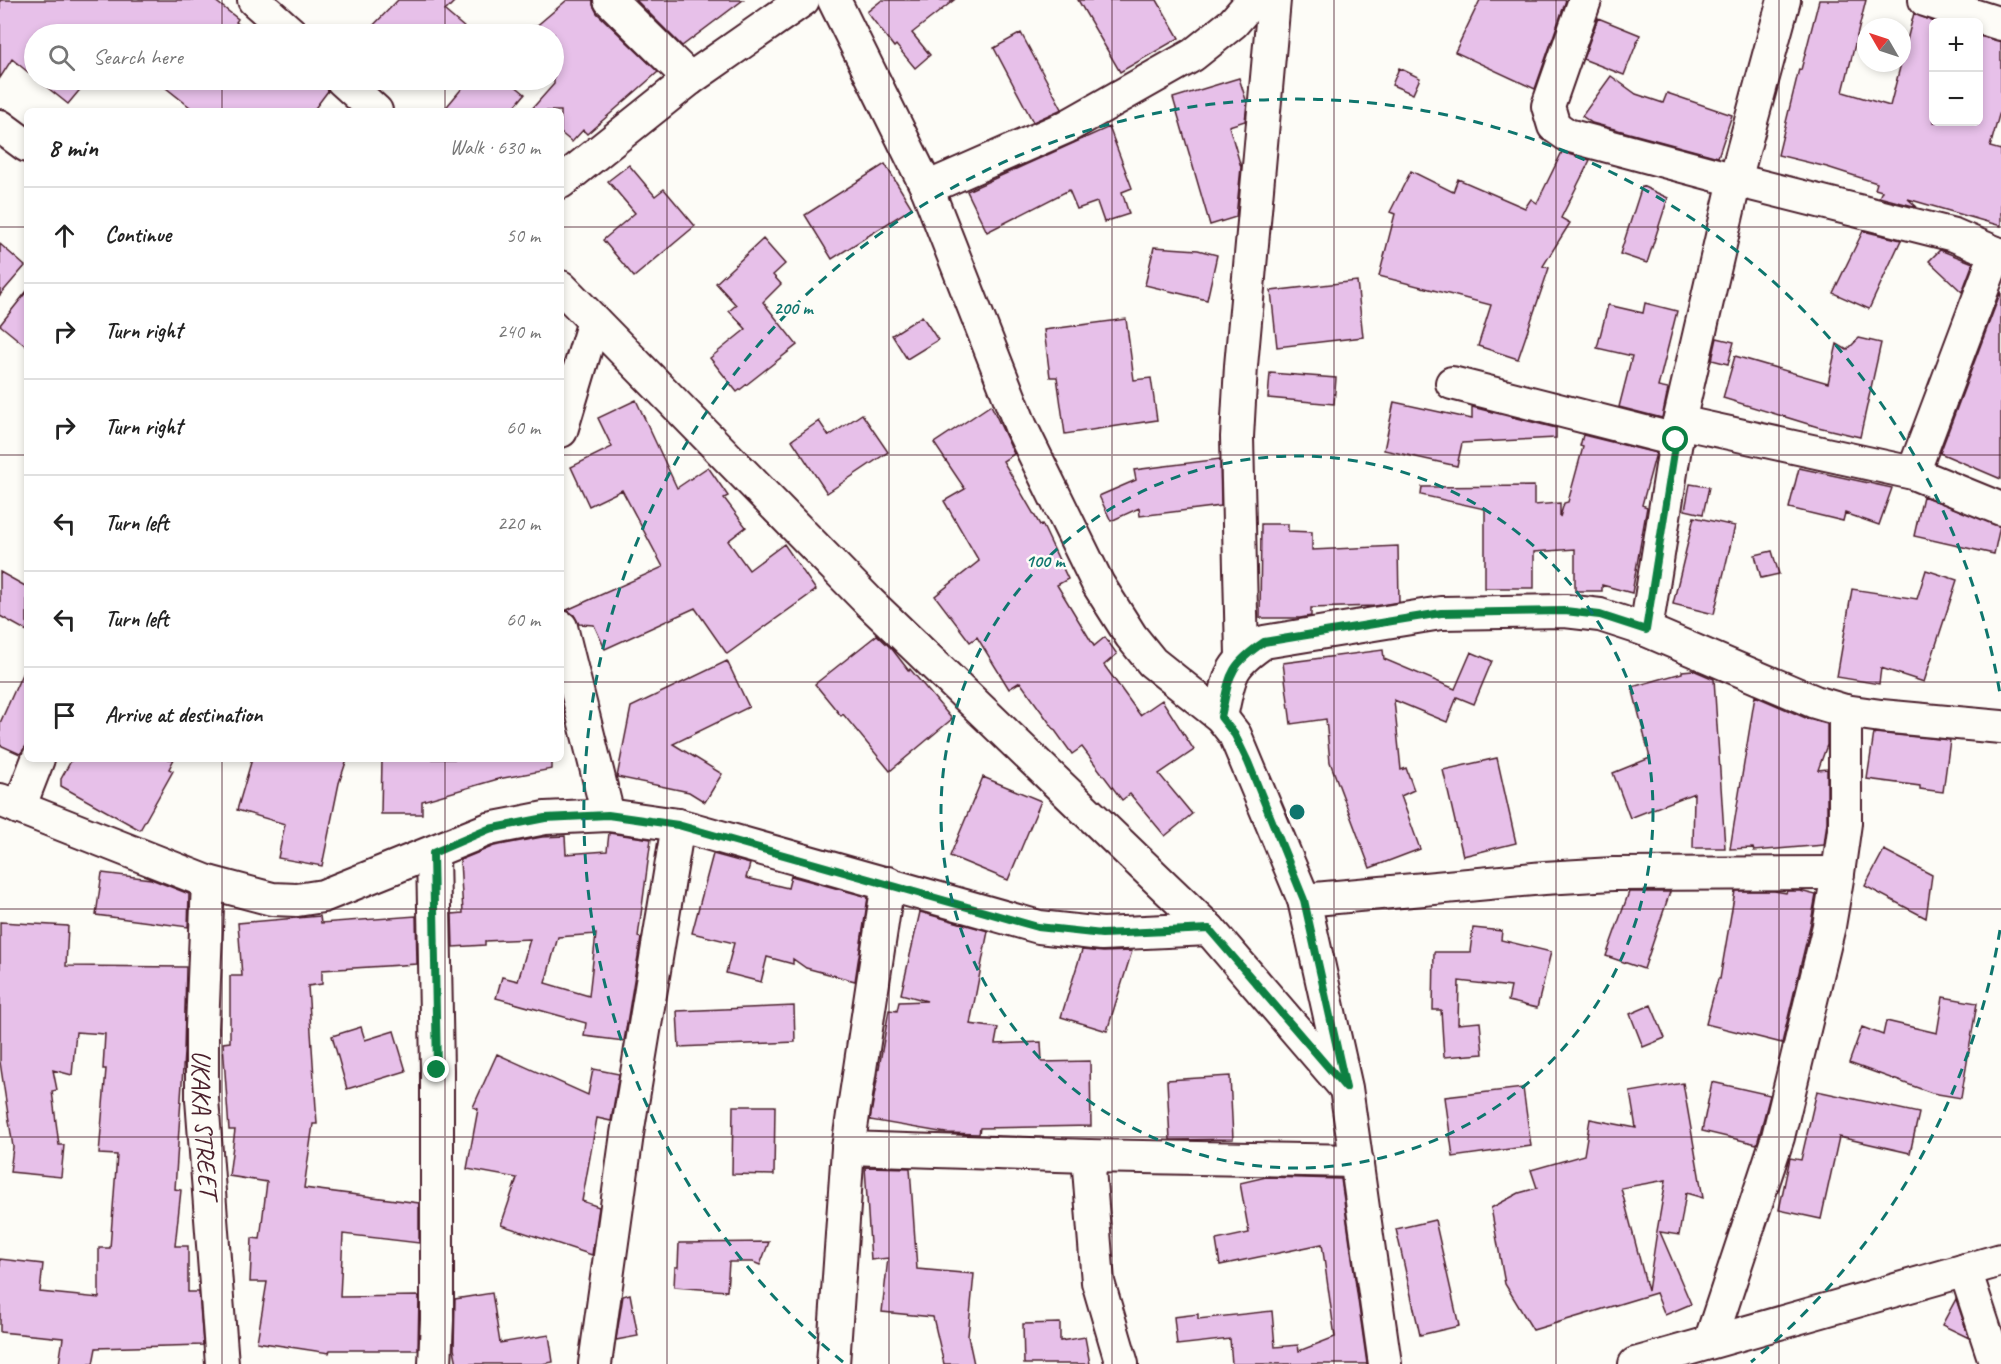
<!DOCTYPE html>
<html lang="en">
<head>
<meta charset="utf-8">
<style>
  :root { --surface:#fff; --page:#f6f6f6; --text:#222; --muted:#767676; --line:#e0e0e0 }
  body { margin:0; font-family:Caveat,sans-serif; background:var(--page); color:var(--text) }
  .controls { position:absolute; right:18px; top:18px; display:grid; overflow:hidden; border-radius:9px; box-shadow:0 3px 9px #0003 }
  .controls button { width:54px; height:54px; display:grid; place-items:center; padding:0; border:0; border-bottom:2px solid var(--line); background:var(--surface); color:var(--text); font:30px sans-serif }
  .compass { position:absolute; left:1857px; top:18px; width:54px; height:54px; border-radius:50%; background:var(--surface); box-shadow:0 3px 9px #0003; rotate:309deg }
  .stop { position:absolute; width:18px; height:18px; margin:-14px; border:4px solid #0b8043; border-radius:50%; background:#fff }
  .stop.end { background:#0b8043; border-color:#fff; box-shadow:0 2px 6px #0008 }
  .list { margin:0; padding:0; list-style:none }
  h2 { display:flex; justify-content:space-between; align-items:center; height:78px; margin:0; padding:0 24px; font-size:26px }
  h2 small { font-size:20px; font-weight:400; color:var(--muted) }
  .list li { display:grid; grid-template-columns:39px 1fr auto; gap:18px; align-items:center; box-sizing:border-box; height:96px; padding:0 24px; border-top:2px solid var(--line) }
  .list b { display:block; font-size:22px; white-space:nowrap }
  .list em { font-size:20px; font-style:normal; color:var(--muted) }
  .icon { flex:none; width:33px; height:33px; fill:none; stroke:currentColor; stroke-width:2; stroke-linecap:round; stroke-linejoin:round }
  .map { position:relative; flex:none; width:2001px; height:1364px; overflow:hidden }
  .search { position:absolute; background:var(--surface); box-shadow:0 3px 9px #0003; left:24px; top:24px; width:540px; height:66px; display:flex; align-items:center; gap:15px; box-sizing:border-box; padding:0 21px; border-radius:33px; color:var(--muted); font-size:22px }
  .panel { position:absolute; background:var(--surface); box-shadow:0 3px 9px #0003; left:24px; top:108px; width:540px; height:654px; border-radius:9px }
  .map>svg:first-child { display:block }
  .building { fill:#e7c0e9; stroke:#4a1f2b; stroke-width:1.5; fill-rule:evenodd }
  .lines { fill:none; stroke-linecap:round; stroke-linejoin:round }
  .minor-casing { stroke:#4a1f2b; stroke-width:36 }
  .minor { stroke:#fdfcf7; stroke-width:32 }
  .route { stroke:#0b8043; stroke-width:8 }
  .grid { fill:none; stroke:#4a1f2b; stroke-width:1.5; stroke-opacity:0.55 }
  .ring { fill:none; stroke:#0f766e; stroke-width:3; stroke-dasharray:10 8 }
  .labels { text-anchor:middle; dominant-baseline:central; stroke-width:5; stroke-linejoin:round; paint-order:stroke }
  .street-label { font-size:26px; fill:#4a1f2b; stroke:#fdfcf7 }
  .centre { fill:#0f766e; stroke:#fdfcf7; stroke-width:3 }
  .ring-label { font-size:18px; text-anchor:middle; font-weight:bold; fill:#0f766e; stroke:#fdfcf7; stroke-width:5; stroke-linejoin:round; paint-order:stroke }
</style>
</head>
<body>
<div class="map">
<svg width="2001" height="1364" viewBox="0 0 2001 1364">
  <rect width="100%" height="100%" fill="#fdfcf7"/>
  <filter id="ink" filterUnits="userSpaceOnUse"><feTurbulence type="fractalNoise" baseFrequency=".0167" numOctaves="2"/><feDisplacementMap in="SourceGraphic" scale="12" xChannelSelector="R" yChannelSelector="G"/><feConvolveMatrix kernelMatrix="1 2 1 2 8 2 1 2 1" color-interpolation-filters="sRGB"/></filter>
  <g filter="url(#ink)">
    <path class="building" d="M 0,0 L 214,0 L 238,19 L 236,22 L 251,34 L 34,34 L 34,77 L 12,59 L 0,78 Z
      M 398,0 L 456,0 L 445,11 L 472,34 L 365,34 Z
      M 567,0 L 593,0 L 593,5 L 597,13 L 658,72 L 587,134 L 583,130 L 572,142 L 561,133 L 561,111 L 530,111 L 554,84 L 554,34 L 527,34 Z
      M 636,0 L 743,0 L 682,46 Z
      M 882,0 L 954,0 L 912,33 L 930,55 L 915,68 L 896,45 L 894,47 L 867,12 Z
      M 1078,0 L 1157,0 L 1179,38 L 1120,72 Z
      M 1480,0 L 1566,0 L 1535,89 L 1455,52 Z
      M 1819,0 L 1866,0 L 1843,92 L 1890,106 L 1914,13 L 1934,22 L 1934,122 L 1978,122 L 1978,36 L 2001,41 L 2001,108 L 1990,147 L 2001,150 L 2001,226 L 1908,199 L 1917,207 L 1879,197 L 1882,191 L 1875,189 L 1877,183 L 1827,167 L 1778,155 L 1799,69 L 1801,70 Z
      M 1598,18 L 1640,35 L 1624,75 L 1583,59 Z
      M 1021,33 L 1062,109 L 1033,122 L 994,48 Z
      M 1399,68 L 1420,78 L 1413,94 L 1392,85 Z
      M 1611,76 L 1636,94 L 1663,103 L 1667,93 L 1732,115 L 1718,157 L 1592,123 L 1582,116 Z
      M 1239,78 L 1247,103 L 1245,121 L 1229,126 L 1241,167 L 1236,217 L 1210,225 L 1173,98 Z
      M 38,80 L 88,80 L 68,104 Z
      M 156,80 L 321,80 L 325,82 L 328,91 L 313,111 L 195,111 Z
      M 469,80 L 508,80 L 525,94 L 511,111 L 443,111 Z
      M 1109,127 L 1132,188 L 1122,192 L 1129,214 L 1104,222 L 1097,202 L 1077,209 L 1069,190 L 987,232 L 967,191 Z
      M 1562,152 L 1590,160 L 1561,218 L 1570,223 L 1543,266 L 1549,268 L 1518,359 L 1478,346 L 1491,305 L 1379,276 L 1395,214 L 1390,212 L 1411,171 L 1453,192 L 1458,179 L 1525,208 L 1531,199 L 1537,203 Z
      M 885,164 L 912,208 L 832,259 L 805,215 Z
      M 629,165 L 655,196 L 664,189 L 695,226 L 634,277 L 603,240 L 635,213 L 608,181 Z
      M 1642,186 L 1668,198 L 1647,263 L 1620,254 Z
      M 1863,231 L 1901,240 L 1869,309 L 1833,293 Z
      M 763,239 L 785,264 L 773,275 L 781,284 L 763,302 L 797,345 L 737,392 L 710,358 L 746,329 L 729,311 L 736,305 L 716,283 Z
      M 0,244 L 25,266 L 0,295 Z
      M 1154,247 L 1198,250 L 1217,255 L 1207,300 L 1145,285 Z
      M 1940,250 L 1973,263 L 1962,292 L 1929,261 Z
      M 1357,281 L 1363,337 L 1277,347 L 1271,291 Z
      M 27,291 L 27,347 L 0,325 Z
      M 2001,291 L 2001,479 L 1940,453 Z
      M 1645,303 L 1677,311 L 1658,387 L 1668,389 L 1662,418 L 1619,407 L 1632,356 L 1597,348 L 1608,305 L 1643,313 Z
      M 922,316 L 938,340 L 907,359 L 892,335 Z
      M 1126,319 L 1134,380 L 1151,378 L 1157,420 L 1065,434 L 1057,377 L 1050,377 L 1044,330 Z
      M 1717,338 L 1734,342 L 1728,364 L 1712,360 Z
      M 1859,338 L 1881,343 L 1860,437 L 1818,427 L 1723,398 L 1735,356 L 1828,383 L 1837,344 L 1847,350 Z
      M 1270,373 L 1336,378 L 1334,404 L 1268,398 Z
      M 636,400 L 677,488 L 708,467 L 728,496 L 724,498 L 746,527 L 728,541 L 749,570 L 784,544 L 816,590 L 727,654 L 695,608 L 605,649 L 594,625 L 579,624 L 574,615 L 567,610 L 663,567 L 622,490 L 589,506 L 571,467 L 612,447 L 598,418 Z
      M 1394,402 L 1472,419 L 1472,407 L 1556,428 L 1556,438 L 1462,443 L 1457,466 L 1384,450 Z
      M 991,405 L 1014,454 L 1003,461 L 1040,525 L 1042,524 L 1068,579 L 1057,585 L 1094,646 L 1105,637 L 1117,654 L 1104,665 L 1140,715 L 1162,700 L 1194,750 L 1159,774 L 1192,814 L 1165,836 L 1130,794 L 1122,800 L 1082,747 L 1072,754 L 1020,682 L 1009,689 L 977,637 L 970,642 L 935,596 L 979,561 L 944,501 L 965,489 L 934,443 Z
      M 862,414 L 888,452 L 827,493 L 792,440 L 819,421 L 829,436 Z
      M 1583,435 L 1656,453 L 1642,505 L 1647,507 L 1632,593 L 1602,585 L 1602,591 L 1575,591 L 1575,549 L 1534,552 L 1534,588 L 1485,588 L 1485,509 L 1421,495 L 1422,487 L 1534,486 L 1534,505 L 1560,503 L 1560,517 L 1564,503 L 1568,502 L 1583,447 L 1580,446 Z
      M 1220,459 L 1221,506 L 1140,516 L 1139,508 L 1111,521 L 1099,496 L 1136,480 L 1134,470 Z
      M 1799,468 L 1892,488 L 1879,525 L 1845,513 L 1843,521 L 1789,508 Z
      M 1690,484 L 1709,487 L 1703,514 L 1685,510 Z
      M 1923,496 L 2000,526 L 1994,554 L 1914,536 Z
      M 1694,517 L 1735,526 L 1714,614 L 1673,604 Z
      M 1261,524 L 1288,524 L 1288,531 L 1312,532 L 1312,550 L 1398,546 L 1399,602 L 1375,606 L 1311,608 L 1311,616 L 1300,618 L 1260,618 Z
      M 1772,551 L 1779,574 L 1761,578 L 1755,555 Z
      M 1926,570 L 1957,580 L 1924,682 L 1881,668 L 1879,684 L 1837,677 L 1852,589 L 1917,599 Z
      M 0,572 L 27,587 L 27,631 L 0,616 Z
      M 877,635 L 892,649 L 909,671 L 910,669 L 952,719 L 890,771 L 843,714 L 841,716 L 815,684 Z
      M 1383,650 L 1384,659 L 1455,689 L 1471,652 L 1492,661 L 1474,704 L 1457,697 L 1447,722 L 1394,700 L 1401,770 L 1406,768 L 1414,790 L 1401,796 L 1420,849 L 1370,868 L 1330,762 L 1326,719 L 1291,724 L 1283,663 Z
      M 727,661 L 749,707 L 673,744 L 722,774 L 705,802 L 689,792 L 617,777 L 631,707 Z
      M 27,663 L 27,745 L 20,754 L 0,745 L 0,723 Z
      M 1693,670 L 1714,679 L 1725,848 L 1693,848 L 1694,793 L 1630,818 L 1613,773 L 1650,758 L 1632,687 L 1682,673 L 1682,671 Z
      M 1755,696 L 1808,719 L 1827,724 L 1827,745 L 1818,770 L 1827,769 L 1827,822 L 1824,845 L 1754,851 L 1753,848 L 1730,849 Z
      M 1874,733 L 1950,740 L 1943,792 L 1920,789 L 1920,786 L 1867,779 Z
      M 1497,758 L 1516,843 L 1463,856 L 1443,770 Z
      M 72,759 L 174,759 L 169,769 L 173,771 L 140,830 L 61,786 L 61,779 Z
      M 252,759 L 347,759 L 339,783 L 322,866 L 278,858 L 285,824 L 237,810 Z
      M 382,759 L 552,759 L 552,769 L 498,779 L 422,801 L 422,814 L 381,814 Z
      M 983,777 L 1041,801 L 1008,880 L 950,856 Z
      M 609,833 L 651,839 L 638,937 L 641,938 L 624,1041 L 584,1036 L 586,1023 L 496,998 L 502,977 L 518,981 L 530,939 L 485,941 L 485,945 L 453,947 L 452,914 L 463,913 L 460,860 L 494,846 L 542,837 L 565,836 L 566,854 L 607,851 ZM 596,934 L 589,996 L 545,983 L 558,937 Z
      M 1884,850 L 1932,875 L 1926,918 L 1865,886 Z
      M 713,854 L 750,864 L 746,878 L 788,888 L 791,876 L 868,897 L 855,981 L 806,968 L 793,959 L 793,964 L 767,957 L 761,982 L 726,973 L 734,943 L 692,933 Z
      M 102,873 L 151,879 L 189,894 L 188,927 L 96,915 Z
      M 1735,891 L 1774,891 L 1786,893 L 1787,891 L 1800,891 L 1816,895 L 1811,922 L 1782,1043 L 1706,1024 L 1718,979 L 1720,979 Z
      M 1629,892 L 1670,892 L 1644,969 L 1606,956 Z
      M 920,912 L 988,931 L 970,1024 L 998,1028 L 995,1044 L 1041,1042 L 1042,1062 L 1090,1061 L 1091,1126 L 980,1128 L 979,1134 L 946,1133 L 870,1120 L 889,1010 L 897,1011 L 899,1002 L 927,1001 L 901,994 Z
      M 320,916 L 321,923 L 416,916 L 417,964 L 322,970 L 322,984 L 308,986 L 317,1124 L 313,1124 L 304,1188 L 419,1203 L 419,1243 L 343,1234 L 340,1297 L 419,1296 L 418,1350 L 330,1350 L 329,1353 L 257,1342 L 267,1282 L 250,1282 L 252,1238 L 260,1239 L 267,1182 L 229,1176 L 235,1130 L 229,1130 L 223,1043 L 230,1042 L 230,976 L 242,976 L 238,923 Z
      M 0,922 L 68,926 L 66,966 L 186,967 L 184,1053 L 175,1189 L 181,1190 L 175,1246 L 188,1246 L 188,1292 L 199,1292 L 203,1345 L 96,1348 L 93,1364 L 59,1364 L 63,1338 L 0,1332 L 0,1259 L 43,1264 L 40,1292 L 99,1298 L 99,1248 L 110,1248 L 117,1155 L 99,1154 L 106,1069 L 103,1069 L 105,1034 L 76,1032 L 72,1075 L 53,1070 L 57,1090 L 52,1091 L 59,1145 L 64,1145 L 61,1177 L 10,1172 L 13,1147 L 0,1062 Z
      M 1473,928 L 1502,931 L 1501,940 L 1551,952 L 1537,1008 L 1508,1001 L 1511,987 L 1459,981 L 1458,1024 L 1480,1022 L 1483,1054 L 1444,1057 L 1441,1010 L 1433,1010 L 1434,952 L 1470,952 Z
      M 1082,950 L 1103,952 L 1132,951 L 1107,1031 L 1061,1017 Z
      M 1943,997 L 1977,1003 L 1961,1098 L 1932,1093 L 1849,1063 L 1862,1027 L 1883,1035 L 1886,1021 L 1937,1033 Z
      M 1651,1005 L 1665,1038 L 1643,1047 L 1630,1014 Z
      M 794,1006 L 795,1042 L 679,1047 L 677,1011 Z
      M 361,1027 L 365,1040 L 394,1031 L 406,1071 L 347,1089 L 332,1036 Z
      M 497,1054 L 588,1095 L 593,1069 L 619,1074 L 611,1121 L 597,1118 L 582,1201 L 599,1207 L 592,1255 L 501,1225 L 517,1178 L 467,1169 L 478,1109 L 473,1107 Z
      M 1230,1076 L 1233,1139 L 1170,1140 L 1167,1080 Z
      M 1712,1082 L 1770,1095 L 1757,1144 L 1702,1131 Z
      M 1683,1083 L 1703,1198 L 1686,1193 L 1679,1235 L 1660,1232 L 1691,1304 L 1665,1315 L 1656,1293 L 1533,1330 L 1505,1284 L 1491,1208 L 1519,1193 L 1537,1188 L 1531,1170 L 1584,1155 L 1590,1119 L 1636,1128 L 1630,1092 ZM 1666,1180 L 1657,1231 L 1648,1291 L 1621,1188 Z
      M 1523,1088 L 1531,1146 L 1453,1157 L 1445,1097 Z
      M 1817,1091 L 1919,1113 L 1910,1153 L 1839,1137 L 1821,1219 L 1779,1210 L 1790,1158 L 1801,1160 Z
      M 733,1106 L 775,1106 L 774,1175 L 732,1174 Z
      M 865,1167 L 910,1168 L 917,1269 L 974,1274 L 968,1336 L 974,1364 L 944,1364 L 933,1317 L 882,1312 L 888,1258 L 871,1260 Z
      M 1266,1177 L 1341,1179 L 1367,1364 L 1232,1364 L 1230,1339 L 1177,1345 L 1174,1317 L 1198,1314 L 1198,1319 L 1272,1311 L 1275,1347 L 1298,1345 L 1299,1351 L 1335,1337 L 1322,1244 L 1220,1265 L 1216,1240 L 1249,1233 L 1240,1183 Z
      M 1435,1220 L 1459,1326 L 1420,1335 L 1396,1229 Z
      M 769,1242 L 760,1265 L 753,1262 L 729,1262 L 727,1291 L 674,1287 L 675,1267 L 678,1267 L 679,1243 Z
      M 492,1293 L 500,1343 L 549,1335 L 553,1362 L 542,1364 L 457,1364 L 454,1349 L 455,1299 Z
      M 630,1294 L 638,1336 L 616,1340 L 623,1296 Z
      M 1956,1299 L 1969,1338 L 1942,1325 Z
      M 1060,1323 L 1060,1341 L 1085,1337 L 1090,1364 L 1024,1364 L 1023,1324 Z"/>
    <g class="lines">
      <g class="minor-casing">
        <g id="minor">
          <path d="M 254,0 L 292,34"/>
          <path d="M 610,0 L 690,79"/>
          <path d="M 834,0 L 927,188 L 1021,427 L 1098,584 L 1131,636 L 1152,662 L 1221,717 L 1235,735 L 1304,900 L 1346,1088 L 1385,1364"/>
          <path d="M 1585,0 L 1548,106 L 1554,126 L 1567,135 L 1735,180 L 1954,235 L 2001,255"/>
          <path d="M 1925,0 L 2001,24"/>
          <path d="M 342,80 L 376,111"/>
          <path d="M 0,126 L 27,146"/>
          <path d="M 561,182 L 690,79 L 803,0"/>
          <path d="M 927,188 L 1066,127 L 1193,55 L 1233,23 L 1253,0"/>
          <path d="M 561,287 L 870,603 L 1209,929 L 1343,1085"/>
          <path d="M 1452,383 L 1676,440"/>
          <path d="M 1679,422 L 1913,473 L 2001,509"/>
          <path d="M 561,431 L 594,321"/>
          <path d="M 1913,473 L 1996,253"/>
          <path d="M 561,627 L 608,815"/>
          <path d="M 1646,630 L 1679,422 L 1735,180 L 1784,0"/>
          <path d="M 1242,656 L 1237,437 L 1241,366 L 1274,0"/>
          <path d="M 1221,717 C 1230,676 1227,667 1264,642 L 1441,613 L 1565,611 L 1600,615 L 1646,630 L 1815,702 L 1845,711 L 1881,716 L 2001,727"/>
          <path d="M 0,800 L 208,882 L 272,899 L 297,900 L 323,896 L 489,829 L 545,818 L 608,815 L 678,825 L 1039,927 L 1102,934 L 1209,929"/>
          <path d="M 19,808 L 38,759"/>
          <path d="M 433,853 L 437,1070 L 437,1320 L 435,1364"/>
          <path id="s1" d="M 208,882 L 202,1028 L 202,1099 L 222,1364"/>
          <path d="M 1304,900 L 1544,878 L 1613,874 L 1838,873"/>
          <path d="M 848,1148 L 1088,1156 L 1357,1161"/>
          <path d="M 1088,1156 L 1098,1282 L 1122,1364"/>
          <path d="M 1965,1270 L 1996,1364"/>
          <path d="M 1710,1342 L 1778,1137 L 1829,926 L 1838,873 L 1845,823 L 1845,711"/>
          <path d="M 595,1364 L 627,1134 L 678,825"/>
          <path d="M 833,1364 L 848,1148 L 888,883"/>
          <path d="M 1635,1364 L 2001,1260"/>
        </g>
      </g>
      <use href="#minor" class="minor"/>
    </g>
  </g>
  <g class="lines" filter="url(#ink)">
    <path class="route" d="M 437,1070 L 433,853 L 489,829 L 545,818 L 608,815 L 678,825 L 1038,927 L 1102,934 L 1209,929 L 1346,1088 L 1304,900 L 1248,762 L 1235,735 L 1221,717 C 1230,676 1227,667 1264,642 L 1441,613 L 1565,611 L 1600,615 L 1646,630 L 1676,440"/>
  </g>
  <path class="grid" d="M 222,0 L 222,34M 445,0 L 445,34M 667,0 L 667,1364M 889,0 L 889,1364M 1112,0 L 1112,1364M 1334,0 L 1334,1364M 1556,0 L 1556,1364M 1779,0 L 1779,1364M 222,80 L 222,111M 445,80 L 445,111M 0,227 L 27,227M 561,227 L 2001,227M 0,455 L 27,455M 561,455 L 2001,455M 0,682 L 27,682M 561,682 L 2001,682M 222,759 L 222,1364M 445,759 L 445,1364M 0,909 L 2001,909M 0,1137 L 2001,1137"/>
  <g class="ring">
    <circle cx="1297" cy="812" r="356"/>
    <path d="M2000 930A713 713 0 0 1 1751 1362M843 1362A713 713 0 1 1 2000 694"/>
  </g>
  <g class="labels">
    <g class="street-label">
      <text stroke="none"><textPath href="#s1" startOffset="242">UKAKA STREET</textPath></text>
    </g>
  </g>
  <circle cx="1297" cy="812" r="9" class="centre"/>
  <g class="ring-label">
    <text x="793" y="314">200 m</text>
    <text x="1045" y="567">100 m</text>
  </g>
</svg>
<div class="controls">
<button>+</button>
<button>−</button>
</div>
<svg class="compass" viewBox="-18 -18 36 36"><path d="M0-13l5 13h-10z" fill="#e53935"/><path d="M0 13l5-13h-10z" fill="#767676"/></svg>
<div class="stop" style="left:1676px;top:440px"></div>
<div class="stop end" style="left:437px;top:1070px"></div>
<div class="search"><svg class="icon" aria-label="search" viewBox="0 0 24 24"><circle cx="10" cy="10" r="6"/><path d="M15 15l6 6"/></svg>Search here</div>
<section class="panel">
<h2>8 min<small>Walk · 630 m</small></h2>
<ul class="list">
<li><svg class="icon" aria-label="ahead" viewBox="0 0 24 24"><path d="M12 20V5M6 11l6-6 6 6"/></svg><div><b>Continue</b></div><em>50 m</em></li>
<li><svg class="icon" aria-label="right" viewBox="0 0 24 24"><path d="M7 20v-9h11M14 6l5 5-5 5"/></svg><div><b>Turn right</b></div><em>240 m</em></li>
<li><svg class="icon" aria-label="right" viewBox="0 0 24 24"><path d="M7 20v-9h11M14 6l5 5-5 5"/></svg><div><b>Turn right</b></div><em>60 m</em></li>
<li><svg class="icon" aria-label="left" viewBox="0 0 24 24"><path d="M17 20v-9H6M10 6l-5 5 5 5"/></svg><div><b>Turn left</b></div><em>220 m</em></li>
<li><svg class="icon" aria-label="left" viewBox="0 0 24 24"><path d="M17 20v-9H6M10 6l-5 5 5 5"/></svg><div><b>Turn left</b></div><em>60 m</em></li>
<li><svg class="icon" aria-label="arrive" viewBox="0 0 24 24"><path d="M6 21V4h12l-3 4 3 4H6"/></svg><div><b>Arrive at destination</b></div></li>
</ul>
</section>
</div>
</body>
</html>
